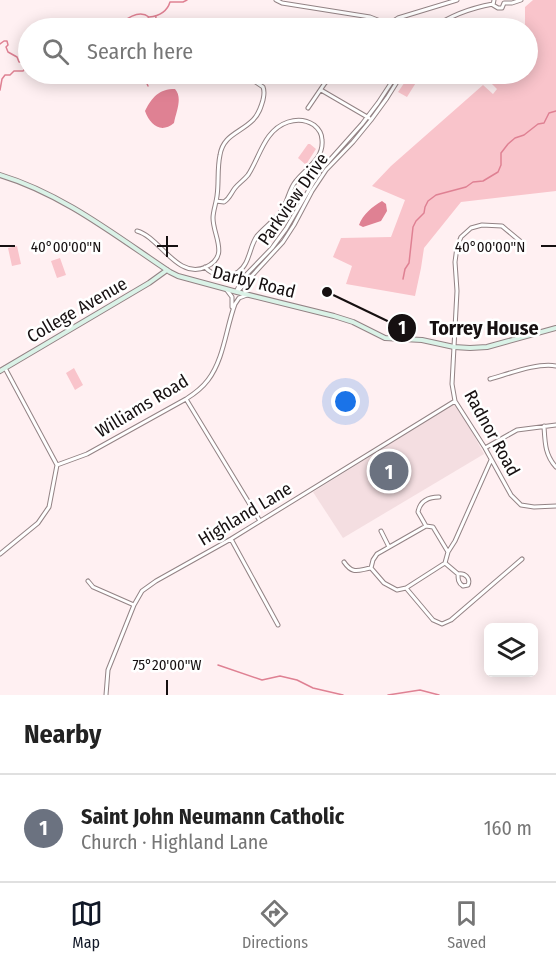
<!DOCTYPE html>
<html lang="en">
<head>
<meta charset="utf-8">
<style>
  :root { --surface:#fff; --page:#f6f6f6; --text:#222; --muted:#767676; --line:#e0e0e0; --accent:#111827 }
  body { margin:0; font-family:"Fira Sans Condensed",sans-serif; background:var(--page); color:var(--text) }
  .controls { position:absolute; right:18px; bottom:18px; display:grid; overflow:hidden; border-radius:9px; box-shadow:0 3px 15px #0003 }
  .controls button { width:54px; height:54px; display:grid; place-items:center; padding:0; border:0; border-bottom:2px solid var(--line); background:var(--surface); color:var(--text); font:30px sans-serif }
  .you { position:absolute; left:346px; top:402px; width:21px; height:21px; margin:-15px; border:4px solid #fff; border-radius:50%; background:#1a73e8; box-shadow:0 0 0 9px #1a73e833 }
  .badge { display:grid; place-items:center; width:39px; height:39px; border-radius:50%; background:var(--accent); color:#fff; font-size:20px; font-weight:700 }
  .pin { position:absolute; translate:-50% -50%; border:3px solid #fff; box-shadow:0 2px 6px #0006 }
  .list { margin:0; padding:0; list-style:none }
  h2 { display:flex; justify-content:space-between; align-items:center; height:78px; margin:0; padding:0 24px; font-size:26px }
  h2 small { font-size:20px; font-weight:400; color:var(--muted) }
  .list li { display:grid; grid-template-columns:39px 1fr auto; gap:18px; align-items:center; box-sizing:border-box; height:108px; padding:0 24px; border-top:2px solid var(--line) }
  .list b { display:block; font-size:22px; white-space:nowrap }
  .list p { margin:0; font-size:20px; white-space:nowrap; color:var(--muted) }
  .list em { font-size:20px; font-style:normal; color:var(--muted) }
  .icon { flex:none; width:33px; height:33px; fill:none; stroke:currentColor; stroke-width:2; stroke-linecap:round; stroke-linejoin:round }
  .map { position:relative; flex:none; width:556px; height:695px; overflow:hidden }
  .search { position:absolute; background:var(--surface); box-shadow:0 3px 15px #0003; left:18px; right:18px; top:18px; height:66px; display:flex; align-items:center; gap:15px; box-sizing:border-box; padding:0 21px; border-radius:33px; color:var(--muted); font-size:22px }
  .sheet { height:186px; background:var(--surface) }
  nav { display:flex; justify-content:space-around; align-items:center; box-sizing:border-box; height:84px; border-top:2px solid var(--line); background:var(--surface); font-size:16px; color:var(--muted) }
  nav a { display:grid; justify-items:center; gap:3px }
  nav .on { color:var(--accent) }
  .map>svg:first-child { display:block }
  .built { fill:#f4dee1 }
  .green { fill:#f9c4cb }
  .water { fill:#df8193 }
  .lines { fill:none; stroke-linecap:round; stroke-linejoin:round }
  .stream { stroke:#df8193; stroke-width:1.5 }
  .minor-casing { stroke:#938385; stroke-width:5 }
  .secondary-casing { stroke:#938385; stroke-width:6 }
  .minor { stroke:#fff; stroke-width:3 }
  .secondary { stroke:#daf2e7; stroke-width:4 }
  .ticks { fill:none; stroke:#161011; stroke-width:2 }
  .labels { text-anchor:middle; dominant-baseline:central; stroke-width:5; stroke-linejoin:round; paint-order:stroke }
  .street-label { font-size:18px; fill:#161011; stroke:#fff }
  .ticks-label { font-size:15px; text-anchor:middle; fill:#161011; stroke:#fff; stroke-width:5; stroke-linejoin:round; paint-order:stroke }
  .leader { fill:none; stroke:#161011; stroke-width:2 }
  .callout-dot { fill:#161011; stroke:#fff; stroke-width:2 }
  .mark-label { font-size:18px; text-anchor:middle; font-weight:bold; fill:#fff }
  .callout-label { font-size:20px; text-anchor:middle; font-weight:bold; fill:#161011; stroke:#fff; stroke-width:5; stroke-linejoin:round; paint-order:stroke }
</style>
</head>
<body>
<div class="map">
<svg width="556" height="695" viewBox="0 0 556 695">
  <rect width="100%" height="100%" fill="#fff0f2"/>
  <path class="built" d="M 454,404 L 458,406 L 484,454 L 343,538 L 313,492 Z"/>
  <path class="green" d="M 533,0 L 556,0 L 556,191 L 461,202 L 424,248 L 421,268 L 415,296 L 346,284 L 352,266 L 333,257 L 341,238 L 391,237 L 405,200 L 372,186 L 391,166 L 483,85 L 493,94 L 497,89 L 488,80 L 494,76 L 494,74 L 528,74 L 528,28 L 501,28 L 504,22 L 525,24 L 525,7 Z
    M 409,76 L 417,81 L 407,97 L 398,92 Z
    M 308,144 L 310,144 L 316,149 L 307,163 L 305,164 L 298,158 Z
    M 17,246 L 21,264 L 12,266 L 8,248 Z
    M 60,258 L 66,275 L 57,278 L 51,261 Z
    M 74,368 L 83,385 L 75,390 L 66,373 Z"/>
  <path class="water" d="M 175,89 C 183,98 176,112 174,123 C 161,134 150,125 145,111 C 152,97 159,89 175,89 Z
    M 382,201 L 386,204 L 387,211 L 381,221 L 363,227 L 359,225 C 363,214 372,207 382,201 Z"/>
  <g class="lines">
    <path class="stream" d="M 121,28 L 118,28 C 124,19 139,9 149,17 C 159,16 167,12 170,2 L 183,2 L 187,0
      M 135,28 L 148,18
      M 150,28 L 155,21 L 156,17
      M 0,44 L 4,41 L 7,41 L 8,45 L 6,47 L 8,52 L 17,57 L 19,62 L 27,62 L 28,63
      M 140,74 L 145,79 L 148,86
      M 0,90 L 2,79 L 5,75 L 10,75 L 14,71 L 23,71 L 28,65
      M 403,279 L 405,269 L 409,263 L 413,227 L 416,221 L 424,213 L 425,207 L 428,201 L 436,195 L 466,187 L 473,182 L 483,181 L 498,172 L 501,165 L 501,153 L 508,144 L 515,138 L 524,135 L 538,124 L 544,123 L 549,113 L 556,111
      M 218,665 L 262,680 L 280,676 L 297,680 L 313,688 L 343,695
      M 388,695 L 420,690 L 439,695"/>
    <g class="minor-casing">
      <path id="minor" d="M 276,0 L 282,3 L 370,17 L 398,28
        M 494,0 L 493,5 L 498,8 L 502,8 L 504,3 L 512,3 L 521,0
        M 191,28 L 202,26 L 217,28
        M 382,28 L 398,18 L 457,0
        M 433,28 C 451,15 471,8 493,4
        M 321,90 L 369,118
        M 308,108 L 325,83 L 336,74
        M 137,231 C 160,237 177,280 206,267 C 230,256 213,236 213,218 C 213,211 216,204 217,196 C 219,183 217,169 220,155 C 223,135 240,133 253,120 C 259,114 261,107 263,100 C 264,94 265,92 263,87 L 244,74
        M 520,241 L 502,226 L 482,225 L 471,228 L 461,237 L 457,247 L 455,262 L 457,291 L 452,384 L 455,401 L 485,448 L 511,495 L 521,505 L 534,507 L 556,506
        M 205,267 C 212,276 229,278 238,272 C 250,264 249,247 257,236 C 265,227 275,220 282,210 C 288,201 289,189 296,181 C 306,168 324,159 322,140 C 322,134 319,129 314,125 C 305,119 297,119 288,122 C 264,130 260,157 248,175 C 244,180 239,183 235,188 C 231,193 230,198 224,202 L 216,201
        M 226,289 L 232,297 L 232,307
        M 237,290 L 243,278 L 272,248 L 286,229 L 320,171 L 362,124 L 378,103 L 397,74
        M 237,292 L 283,242 L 294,225 L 312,191 L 326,170 L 353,142 L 371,120 L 387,98 L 402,74
        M 490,379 C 508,374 539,362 556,366
        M 186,399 L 260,521
        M 544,426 C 545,443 545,455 556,467
        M 485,448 L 517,430 L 556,425
        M 57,465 L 87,454 L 186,399 C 194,394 202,388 208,380 C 224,359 226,328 235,304 L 239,298 L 247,295
        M 426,526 L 433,527 L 448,552 L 445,563 L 406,588 L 397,590 L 384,583 L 371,568 L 373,560 L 377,554 Z
        M 426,526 L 418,512 C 420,501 428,497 439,497
        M 381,531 L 389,547
        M 231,539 L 278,625
        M 448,552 L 455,541 L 491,460
        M 0,554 L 38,523 L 49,507 L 57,465 L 5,368
        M 344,562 C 353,575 358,570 371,568
        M 445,563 L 458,574 C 458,579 458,583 463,586 L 468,585 C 471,578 465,573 458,574
        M 88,581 L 93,587 L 134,605
        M 406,588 L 433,620 L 442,624 L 451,620 L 522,559
        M 106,695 L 108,670 L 134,605 L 142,591 L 156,581 L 231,539 L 455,401"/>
    </g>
    <g class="secondary-casing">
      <path id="secondary" d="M 0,175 C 63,194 116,236 170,272 L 178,276 L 237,292 L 334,316 L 353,322 L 385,338 L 422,340 L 454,347 L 470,348 L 487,347 L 556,328
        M 0,371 L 149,283 L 167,270"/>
    </g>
    <use href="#minor" class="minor"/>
    <use href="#secondary" class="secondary"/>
  </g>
  <path class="ticks" d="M 167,236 L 167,257M 0,246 L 15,246M 157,246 L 178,246M 541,246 L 556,246M 167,680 L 167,695"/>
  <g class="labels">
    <g class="street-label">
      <text transform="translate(293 199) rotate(-55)">Parkview Drive</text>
      <text transform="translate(254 282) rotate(14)">Darby Road</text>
      <text transform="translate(77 310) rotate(-30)">College Avenue</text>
      <text transform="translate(142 406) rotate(-31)">Williams Road</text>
      <text transform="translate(492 433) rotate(61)">Radnor Road</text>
      <text transform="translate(245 514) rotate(-31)">Highland Lane</text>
    </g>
  </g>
  <g class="ticks-label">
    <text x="490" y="252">40°00'00"N</text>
    <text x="66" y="252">40°00'00"N</text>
    <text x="167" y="670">75°20'00"W</text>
  </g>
  <path class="leader" d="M327 292L402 328"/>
  <g class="callout-dot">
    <circle cx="327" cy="292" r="6"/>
    <circle cx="402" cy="328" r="15"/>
  </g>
  <g class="mark-label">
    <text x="402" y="334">1</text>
  </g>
  <g class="callout-label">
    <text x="484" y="335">Torrey House</text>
  </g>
</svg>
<div class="controls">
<button><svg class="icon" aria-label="layers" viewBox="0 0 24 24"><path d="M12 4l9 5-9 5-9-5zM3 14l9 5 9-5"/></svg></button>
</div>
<div class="you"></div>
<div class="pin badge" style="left:389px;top:471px;background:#6b7280">1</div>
<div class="search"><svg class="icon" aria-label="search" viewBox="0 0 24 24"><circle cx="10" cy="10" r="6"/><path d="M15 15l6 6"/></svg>Search here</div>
</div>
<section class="sheet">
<h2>Nearby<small></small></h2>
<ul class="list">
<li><span class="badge" style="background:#6b7280">1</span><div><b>Saint John Neumann Catholic</b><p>Church · Highland Lane</p></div><em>160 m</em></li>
</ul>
</section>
<nav>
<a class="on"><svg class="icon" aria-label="map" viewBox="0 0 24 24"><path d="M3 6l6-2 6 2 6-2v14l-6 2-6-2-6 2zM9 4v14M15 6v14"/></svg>Map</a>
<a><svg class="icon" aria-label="directions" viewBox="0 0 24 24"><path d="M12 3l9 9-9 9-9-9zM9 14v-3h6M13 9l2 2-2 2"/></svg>Directions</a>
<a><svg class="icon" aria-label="saved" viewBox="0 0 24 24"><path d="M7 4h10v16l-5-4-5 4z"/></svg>Saved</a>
</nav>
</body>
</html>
